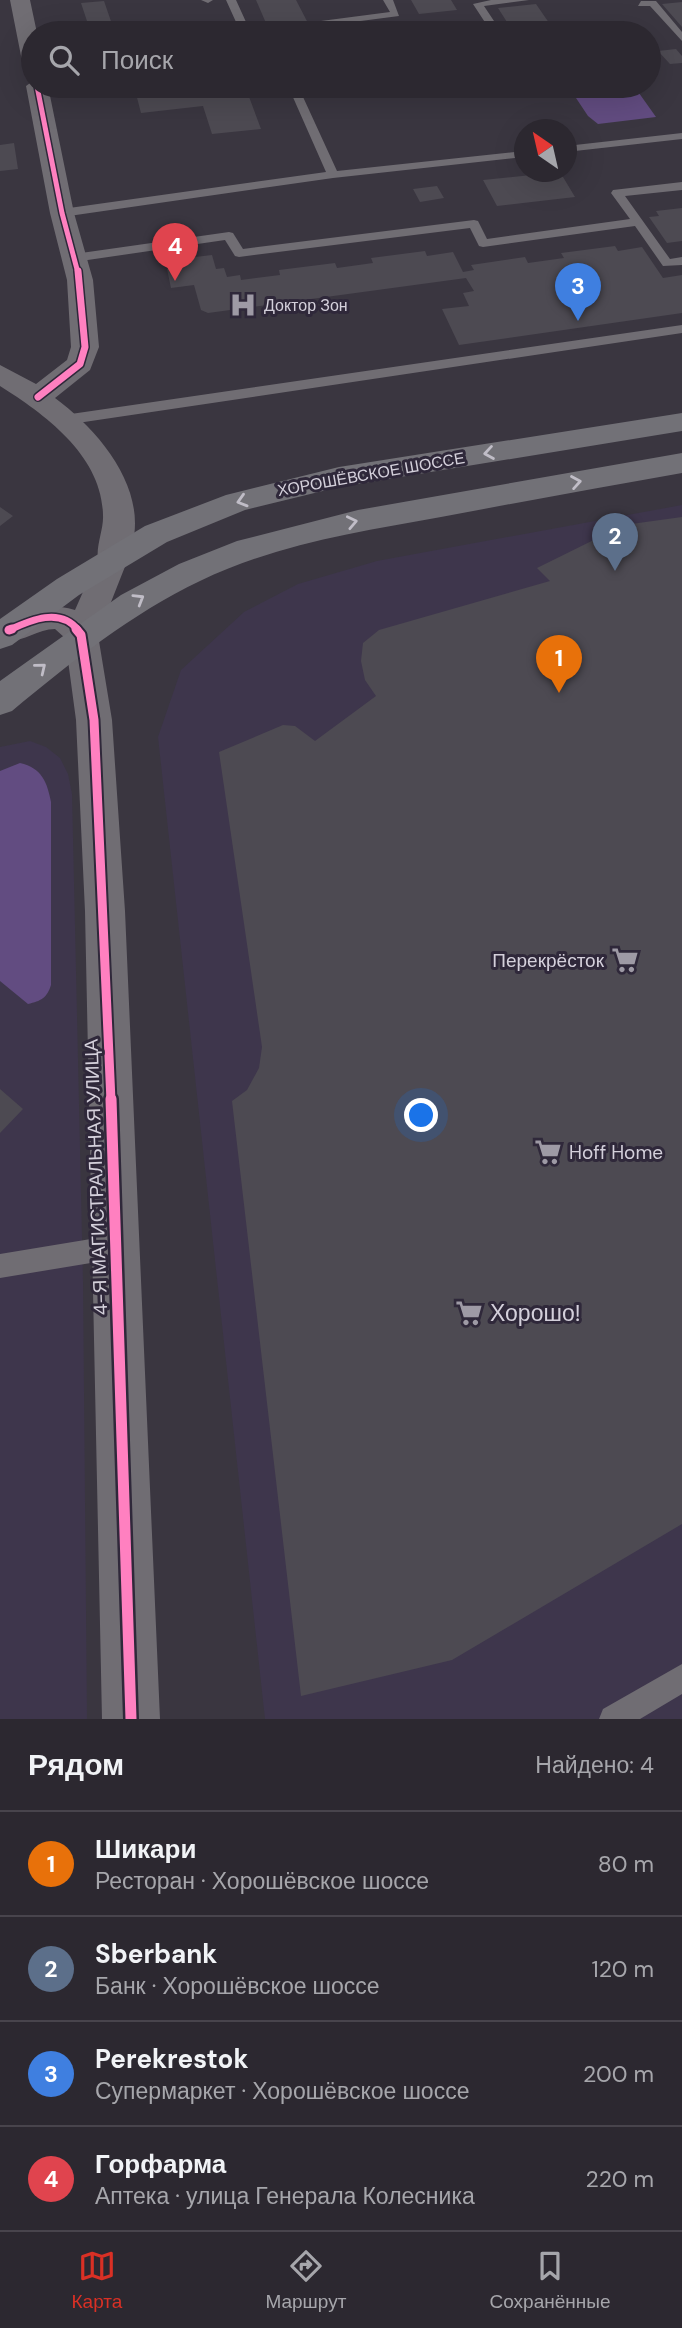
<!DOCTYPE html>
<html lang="ru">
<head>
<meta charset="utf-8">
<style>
  :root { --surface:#2c2830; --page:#343038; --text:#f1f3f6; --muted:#a6a6ab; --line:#48444c; --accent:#d93025 }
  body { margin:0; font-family:"DM Sans",sans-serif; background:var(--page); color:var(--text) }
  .compass { position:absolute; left:514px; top:119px; width:63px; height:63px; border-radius:50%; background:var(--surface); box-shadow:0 7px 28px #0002; rotate:326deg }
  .you { position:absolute; left:422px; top:1116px; width:24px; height:24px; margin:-18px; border:5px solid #fff; border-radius:50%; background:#1a73e8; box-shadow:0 0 0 10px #1a73e833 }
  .badge { display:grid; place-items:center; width:46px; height:46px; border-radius:50%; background:var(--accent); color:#fff; font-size:23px; font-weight:700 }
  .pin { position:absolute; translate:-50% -58px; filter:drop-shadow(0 2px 4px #0008) }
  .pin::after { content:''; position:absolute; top:37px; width:24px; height:21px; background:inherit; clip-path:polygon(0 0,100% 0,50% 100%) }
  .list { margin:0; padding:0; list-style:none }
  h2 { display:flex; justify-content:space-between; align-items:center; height:91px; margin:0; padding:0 28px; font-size:30px }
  h2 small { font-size:23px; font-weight:400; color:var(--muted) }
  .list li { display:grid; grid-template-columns:46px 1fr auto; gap:21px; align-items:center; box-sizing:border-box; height:105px; padding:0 28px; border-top:2px solid var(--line) }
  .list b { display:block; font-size:26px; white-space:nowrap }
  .list p { margin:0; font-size:23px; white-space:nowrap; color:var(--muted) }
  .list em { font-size:23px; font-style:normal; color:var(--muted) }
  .icon { flex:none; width:38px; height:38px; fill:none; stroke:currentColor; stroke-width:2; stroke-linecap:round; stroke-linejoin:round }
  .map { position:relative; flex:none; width:682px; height:1719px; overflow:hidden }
  .search { position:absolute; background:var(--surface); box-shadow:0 7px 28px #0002; left:21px; right:21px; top:21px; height:77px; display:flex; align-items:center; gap:18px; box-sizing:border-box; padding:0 24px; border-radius:38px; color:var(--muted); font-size:26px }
  .sheet { height:511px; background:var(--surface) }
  nav { display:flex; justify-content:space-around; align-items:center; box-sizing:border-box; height:98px; border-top:2px solid var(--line); background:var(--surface); font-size:19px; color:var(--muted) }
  nav a { display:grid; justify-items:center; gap:4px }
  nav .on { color:var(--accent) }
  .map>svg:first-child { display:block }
  .built { fill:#3e364c }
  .green { fill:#624c81 }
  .building { fill:#4d4a52 }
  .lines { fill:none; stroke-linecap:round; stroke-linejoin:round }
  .service { fill:#706d73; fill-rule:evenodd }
  .minor { fill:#706d73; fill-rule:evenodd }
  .tertiary { fill:#706d73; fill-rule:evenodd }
  .secondary { fill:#727177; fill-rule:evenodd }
  .cycleway-far3-casing { stroke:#2f283a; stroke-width:8 }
  .cycleway-far2-casing { stroke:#2f283a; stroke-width:10 }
  .cycleway-far1-casing { stroke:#2f283a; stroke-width:13 }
  .cycleway-casing { stroke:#2f283a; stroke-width:16 }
  .cycleway-far3 { stroke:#ff80c0; stroke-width:5 }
  .cycleway-far2 { stroke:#ff80c0; stroke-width:7 }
  .cycleway-far1 { stroke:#ff80c0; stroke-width:9 }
  .cycleway { stroke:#ff80c0; stroke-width:11 }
  .oneway { stroke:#c0bdc7 }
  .labels { text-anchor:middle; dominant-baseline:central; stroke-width:6; stroke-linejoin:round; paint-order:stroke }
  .far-poi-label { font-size:16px; fill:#d4d0db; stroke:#2f283a; text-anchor:start }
  .far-street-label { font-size:16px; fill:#d4d0db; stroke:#2f283a }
  .poi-label { font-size:19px; fill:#d4d0db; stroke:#2f283a; text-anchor:end }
  .street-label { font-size:19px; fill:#d4d0db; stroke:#2f283a }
  .near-poi-label { font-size:23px; fill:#d4d0db; stroke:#2f283a; text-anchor:start }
</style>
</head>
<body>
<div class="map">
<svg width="682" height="1719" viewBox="0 0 682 1719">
  <rect width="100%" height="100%" fill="#3a3640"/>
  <path class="built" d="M 682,505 L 682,1719 L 265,1719 L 158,737 L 181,670 L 244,612 L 298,584 L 377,561 Z
    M 30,741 L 46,747 L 60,758 L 68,774 L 72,794 L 83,1282 L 87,1719 L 0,1719 L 0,747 Z"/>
  <path class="green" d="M 568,86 L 634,86 L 656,117 L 598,124 L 588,116 Z
    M 20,763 C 42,768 47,782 51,802 L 51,985 C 47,998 41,1001 28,1004 L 0,981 L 0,771 Z"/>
  <path class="building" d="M 256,0 L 296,0 L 309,25 L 269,30 Z
    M 411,0 L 451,0 L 457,10 L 419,14 Z
    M 104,1 L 114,30 L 91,33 L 81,3 Z
    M 682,2 L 682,27 L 662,4 Z
    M 536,4 L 556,33 L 514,33 L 498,8 Z
    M 386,21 L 392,33 L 350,33 L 346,25 Z
    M 676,49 L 682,56 L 682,63 L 670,64 L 658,51 Z
    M 134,86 L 222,86 L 223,88 L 245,86 L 261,129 L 212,134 L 203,106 L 141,113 Z
    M 14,143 L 18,169 L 0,171 L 0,145 Z
    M 560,172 L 575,197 L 497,206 L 483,180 Z
    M 437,186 L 444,198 L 420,202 L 413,189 Z
    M 682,208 L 682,241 L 667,243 L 649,217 L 659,216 L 656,211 Z
    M 615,246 L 618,251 L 642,247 L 663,278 L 682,275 L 682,313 L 459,345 L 442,309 L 469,306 L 463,293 L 474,291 L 466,278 L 208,313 L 201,310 L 194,285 L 171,288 L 167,269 L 172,269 L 170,260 L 212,255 L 216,269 L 224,268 L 227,277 L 240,275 L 241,280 L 280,275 L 279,270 L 335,263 L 337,268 L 373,263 L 371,258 L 425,251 L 427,256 L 453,252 L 463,272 L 474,270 L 471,265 L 525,257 L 528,263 L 564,258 L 561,253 Z
    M 0,507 L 13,516 L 0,526 Z
    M 682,517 L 682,1524 L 452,1660 L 301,1696 L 232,1101 L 247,1090 L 259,1068 L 262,1047 L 219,752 L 283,725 L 295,726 L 315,741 L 376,696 L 365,680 L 361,661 L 363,643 L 379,630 L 550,581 L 537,568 L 624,525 Z
    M 0,1089 L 23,1109 L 0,1133 Z"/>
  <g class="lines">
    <path class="service" d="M 201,0 L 213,0 L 208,3 Z
      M 226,0 L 236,0 L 251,33 L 241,33 Z
      M 383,0 L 393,0 L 399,16 L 330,25 L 333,33 L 323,33 L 321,21 L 390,12 Z
      M 491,0 L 529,0 L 484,6 L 502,33 L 492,33 L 473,4 Z
      M 641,1 L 656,1 L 682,32 L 682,41 L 650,6 L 638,6 Z
      M 288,86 L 298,86 L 337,171 L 524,151 L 524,157 L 333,178 L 62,217 L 56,213 L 62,209 L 326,172 Z
      M 682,133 L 682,139 L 566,152 L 566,146 Z
      M 682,182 L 682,190 L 625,196 L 670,259 L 682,257 L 682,265 L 663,266 L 635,226 L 483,247 L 479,246 L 470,228 L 239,257 L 235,256 L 225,240 L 74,262 L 68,258 L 74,254 L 229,232 L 233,233 L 243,249 L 474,220 L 478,221 L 487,239 L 630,219 L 611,193 L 613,190 Z
      M 682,325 L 682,333 L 64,425 L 57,420 L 64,415 Z
      M 115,1235 L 123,1239 L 127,1247 L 123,1255 L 115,1259 L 0,1278 L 0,1254 Z
      M 682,1664 L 682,1694 L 640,1719 L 599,1719 L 603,1709 Z"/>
    <path class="minor" d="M 10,0 L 30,0 L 37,33 L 33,33 L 33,72 L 23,66 Z
      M 33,81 L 33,86 L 48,86 L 74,213 L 93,280 L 99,347 L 90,370 L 55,398 C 104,434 160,503 123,567 L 112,570 L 101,567 C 92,553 104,532 103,515 C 102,456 46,415 0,386 L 0,365 L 36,384 L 67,360 L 71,347 L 67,280 L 50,213 L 26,86 Z"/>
    <path class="tertiary" d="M 112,548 L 123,551 L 128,559 L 98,635 L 112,720 L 125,911 L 160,1719 L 102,1719 L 85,911 L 76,720 L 65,638 L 55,629 C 35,629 19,646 0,640 L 0,620 C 26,608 47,602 75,610 L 101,551 Z"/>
    <path class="secondary" d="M 682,413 L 682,431 L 339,487 L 245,510 L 167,542 L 79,595 L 12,645 L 0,649 L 0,619 L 57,579 L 145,526 L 226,495 L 339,467 Z
      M 682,453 L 682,473 C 602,487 521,502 441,517 C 359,532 276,544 200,581 C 131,614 71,662 12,711 L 0,715 L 0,681 L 14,671 L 121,595 L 179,564 L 237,541 L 358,510 Z"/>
    <g class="cycleway-far3-casing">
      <path id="cycleway-far3" d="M 37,86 L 62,213 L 78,273"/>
    </g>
    <g class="cycleway-far2-casing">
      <path id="cycleway-far2" d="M 38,397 L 80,364 L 85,347 L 78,271
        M 9,630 C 31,620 60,607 78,630"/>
    </g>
    <g class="cycleway-far1-casing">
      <path id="cycleway-far1" d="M 76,629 L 81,635 L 94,720 L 111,1101
        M 9,630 L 12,629"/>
    </g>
    <g class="cycleway-casing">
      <path id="cycleway" d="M 111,1099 L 131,1719"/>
    </g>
    <use href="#cycleway-far3" class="cycleway-far3"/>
    <use href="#cycleway-far2" class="cycleway-far2"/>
    <use href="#cycleway-far1" class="cycleway-far1"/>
    <use href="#cycleway" class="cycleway"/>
  </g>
  <defs><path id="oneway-chevron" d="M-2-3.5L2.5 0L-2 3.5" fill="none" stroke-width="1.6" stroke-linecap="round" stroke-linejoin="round" transform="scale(1.75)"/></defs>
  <g class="oneway">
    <use href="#oneway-chevron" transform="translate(489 453) rotate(171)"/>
    <use href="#oneway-chevron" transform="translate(576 482) rotate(-10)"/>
    <use href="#oneway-chevron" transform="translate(242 501) rotate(163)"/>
    <use href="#oneway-chevron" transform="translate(352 522) rotate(-12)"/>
    <use href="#oneway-chevron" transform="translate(139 599) rotate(-31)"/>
    <use href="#oneway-chevron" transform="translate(41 668) rotate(-39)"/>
  </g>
  <defs>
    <g id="hospital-bare" transform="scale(2.1)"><path d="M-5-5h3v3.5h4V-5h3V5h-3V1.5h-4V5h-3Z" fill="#9e9aa5" stroke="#2f283a" stroke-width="2.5" paint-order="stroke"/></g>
    <g id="supermarket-bare" transform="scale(2.1)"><path d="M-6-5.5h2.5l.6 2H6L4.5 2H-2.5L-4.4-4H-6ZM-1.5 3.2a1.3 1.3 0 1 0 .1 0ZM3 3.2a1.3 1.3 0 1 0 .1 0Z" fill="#9e9aa5" stroke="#2f283a" stroke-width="2.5" paint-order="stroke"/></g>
  </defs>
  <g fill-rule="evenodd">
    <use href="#hospital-bare" x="243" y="305"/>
    <use href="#supermarket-bare" x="625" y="960"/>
    <use href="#supermarket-bare" x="548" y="1152"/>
    <use href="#supermarket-bare" x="469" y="1313"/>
  </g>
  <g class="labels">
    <g class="far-poi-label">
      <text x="264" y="305">Доктор Зон</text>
    </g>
    <g class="far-street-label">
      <text transform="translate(371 474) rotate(-10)">ХОРОШЁВСКОЕ ШОССЕ</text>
    </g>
    <g class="poi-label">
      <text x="604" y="960">Перекрёсток</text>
      <text x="569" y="1152" text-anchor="start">Hoff Home</text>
    </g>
    <g class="street-label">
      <text transform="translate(96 1177) rotate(-92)">4-Я МАГИСТРАЛЬНАЯ УЛИЦА</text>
    </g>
    <g class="near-poi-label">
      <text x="490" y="1313">Хорошо!</text>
    </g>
  </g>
</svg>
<svg class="compass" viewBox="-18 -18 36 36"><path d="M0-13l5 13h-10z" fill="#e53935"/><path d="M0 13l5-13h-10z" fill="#a6a6ab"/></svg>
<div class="you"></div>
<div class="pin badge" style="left:559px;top:693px;background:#e8710a">1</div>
<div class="pin badge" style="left:615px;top:571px;background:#5c6f8a">2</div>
<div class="pin badge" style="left:578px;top:321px;background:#3f7fe0">3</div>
<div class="pin badge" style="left:175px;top:281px;background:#e0444e">4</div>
<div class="search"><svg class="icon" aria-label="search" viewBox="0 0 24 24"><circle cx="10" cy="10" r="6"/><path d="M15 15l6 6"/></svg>Поиск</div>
</div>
<section class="sheet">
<h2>Рядом<small>Найдено: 4</small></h2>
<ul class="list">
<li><span class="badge" style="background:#e8710a">1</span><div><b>Шикари</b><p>Ресторан · Хорошёвское шоссе</p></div><em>80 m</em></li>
<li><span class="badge" style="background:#5c6f8a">2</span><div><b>Sberbank</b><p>Банк · Хорошёвское шоссе</p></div><em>120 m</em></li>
<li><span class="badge" style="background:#3f7fe0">3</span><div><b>Perekrestok</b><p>Супермаркет · Хорошёвское шоссе</p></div><em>200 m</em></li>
<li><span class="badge" style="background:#e0444e">4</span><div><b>Горфарма</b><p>Аптека · улица Генерала Колесника</p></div><em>220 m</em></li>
</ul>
</section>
<nav>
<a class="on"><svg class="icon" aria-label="map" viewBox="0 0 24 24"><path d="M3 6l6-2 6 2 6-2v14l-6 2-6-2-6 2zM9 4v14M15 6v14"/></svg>Карта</a>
<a><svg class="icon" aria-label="directions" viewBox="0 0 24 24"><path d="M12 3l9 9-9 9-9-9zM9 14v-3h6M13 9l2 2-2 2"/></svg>Маршрут</a>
<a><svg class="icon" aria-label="saved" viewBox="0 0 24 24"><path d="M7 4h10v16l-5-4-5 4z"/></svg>Сохранённые</a>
</nav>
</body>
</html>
